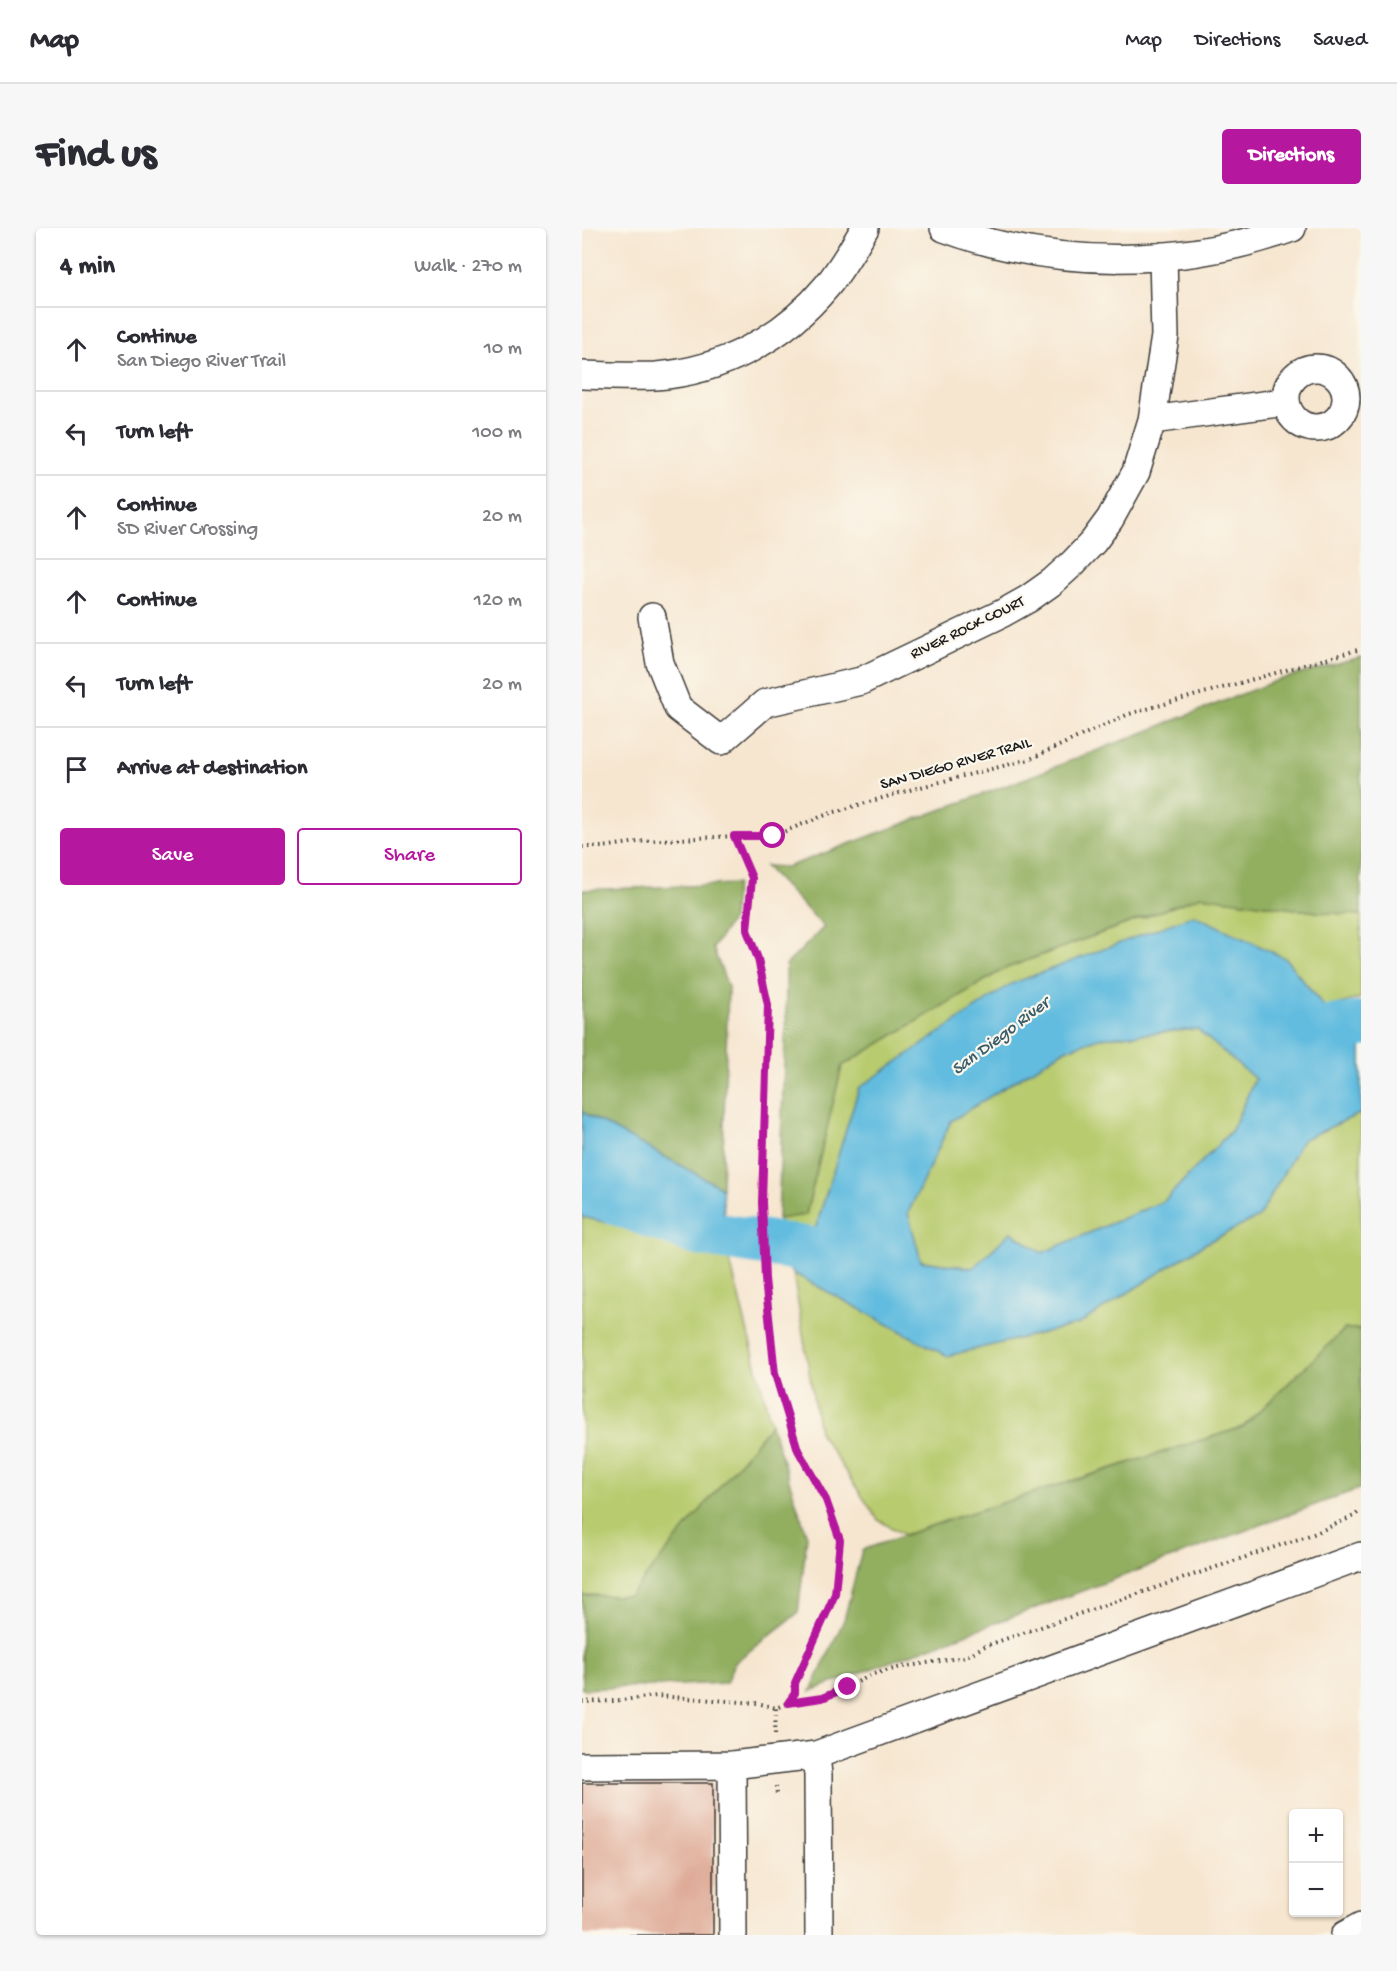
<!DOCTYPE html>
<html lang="en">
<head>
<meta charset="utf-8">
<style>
  :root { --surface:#fff; --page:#f7f7f7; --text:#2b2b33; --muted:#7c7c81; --line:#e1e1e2; --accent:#b5179e }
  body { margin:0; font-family:"Gochi Hand",sans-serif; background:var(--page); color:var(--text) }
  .controls { position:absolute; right:18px; bottom:18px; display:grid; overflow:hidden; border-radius:6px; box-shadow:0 2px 4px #0004 }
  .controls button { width:54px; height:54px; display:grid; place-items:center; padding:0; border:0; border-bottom:2px solid var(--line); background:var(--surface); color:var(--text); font:30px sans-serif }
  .stop { position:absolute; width:18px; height:18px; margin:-14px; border:4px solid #b5179e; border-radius:50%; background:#fff }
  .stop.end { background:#b5179e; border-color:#fff; box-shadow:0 2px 6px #0008 }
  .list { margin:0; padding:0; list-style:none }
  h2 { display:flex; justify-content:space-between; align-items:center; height:78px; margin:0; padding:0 24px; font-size:26px }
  h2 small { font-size:20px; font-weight:400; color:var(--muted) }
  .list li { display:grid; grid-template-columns:39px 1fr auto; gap:18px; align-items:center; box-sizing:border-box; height:84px; padding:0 24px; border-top:2px solid var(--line) }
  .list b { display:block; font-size:22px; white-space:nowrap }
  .list p { margin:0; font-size:20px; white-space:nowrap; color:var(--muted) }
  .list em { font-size:20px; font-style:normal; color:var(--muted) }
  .actions { display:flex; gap:12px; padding:18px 24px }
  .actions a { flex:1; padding:14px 0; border:2px solid var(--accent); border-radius:6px; text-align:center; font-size:21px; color:var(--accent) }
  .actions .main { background:var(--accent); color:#fff }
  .icon { flex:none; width:33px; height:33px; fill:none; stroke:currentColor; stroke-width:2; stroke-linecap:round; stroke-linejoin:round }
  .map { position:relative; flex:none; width:779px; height:1707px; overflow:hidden; border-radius:6px }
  header { display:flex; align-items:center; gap:36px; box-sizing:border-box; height:84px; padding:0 30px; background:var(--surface); border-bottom:2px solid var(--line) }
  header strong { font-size:28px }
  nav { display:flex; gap:33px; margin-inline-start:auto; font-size:21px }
  .intro { display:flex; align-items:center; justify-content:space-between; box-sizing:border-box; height:144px; padding:0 36px }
  h1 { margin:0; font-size:42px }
  .button { padding:15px 27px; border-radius:6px; background:var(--accent); color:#fff; font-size:21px; font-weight:700 }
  main { display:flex; gap:36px; padding:0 36px }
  aside { flex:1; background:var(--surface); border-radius:6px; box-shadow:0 2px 4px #0004 }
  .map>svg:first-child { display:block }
  .green { fill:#b8cb6e; stroke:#6a7445; stroke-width:1.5 }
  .forest { fill:#92af61; stroke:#57663e; stroke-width:1.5 }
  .water { fill:#62bcdf; stroke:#3f6c7e; stroke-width:1.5; fill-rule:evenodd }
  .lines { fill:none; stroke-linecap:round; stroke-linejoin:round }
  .river { stroke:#62bcdf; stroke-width:46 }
  .building { fill:#dea995 }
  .minor-casing { stroke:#3d3a37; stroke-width:30 }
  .path { stroke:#3d3a37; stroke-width:4; stroke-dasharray:1.5 4.5; stroke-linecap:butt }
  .minor { stroke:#fff; stroke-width:27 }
  .route { stroke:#b5179e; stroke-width:8 }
  .labels { text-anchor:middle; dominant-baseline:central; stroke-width:4.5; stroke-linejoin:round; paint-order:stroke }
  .street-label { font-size:16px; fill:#1c1c1c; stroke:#fbf7ec }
  .water-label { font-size:18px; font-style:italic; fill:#385c6a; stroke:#fbf7ec }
</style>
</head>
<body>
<header>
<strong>Map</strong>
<nav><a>Map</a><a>Directions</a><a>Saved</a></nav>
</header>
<div class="intro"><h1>Find us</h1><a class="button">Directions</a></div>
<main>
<aside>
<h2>4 min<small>Walk · 270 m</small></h2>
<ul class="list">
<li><svg class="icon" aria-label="ahead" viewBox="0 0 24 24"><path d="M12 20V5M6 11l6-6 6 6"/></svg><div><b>Continue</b><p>San Diego River Trail</p></div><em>10 m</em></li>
<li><svg class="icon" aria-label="left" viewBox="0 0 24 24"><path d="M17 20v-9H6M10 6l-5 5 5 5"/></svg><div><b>Turn left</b></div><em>100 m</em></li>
<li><svg class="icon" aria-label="ahead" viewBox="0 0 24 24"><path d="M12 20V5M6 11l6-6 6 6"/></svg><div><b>Continue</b><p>SD River Crossing</p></div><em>20 m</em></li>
<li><svg class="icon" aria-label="ahead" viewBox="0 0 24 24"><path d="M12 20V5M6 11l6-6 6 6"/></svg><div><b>Continue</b></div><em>120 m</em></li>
<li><svg class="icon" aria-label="left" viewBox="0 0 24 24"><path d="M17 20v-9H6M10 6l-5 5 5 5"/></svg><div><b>Turn left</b></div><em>20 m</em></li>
<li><svg class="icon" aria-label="arrive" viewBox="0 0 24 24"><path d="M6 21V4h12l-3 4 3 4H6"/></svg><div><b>Arrive at destination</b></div></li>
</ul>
<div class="actions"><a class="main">Save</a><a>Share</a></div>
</aside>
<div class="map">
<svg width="779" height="1707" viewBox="0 0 779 1707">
  <rect width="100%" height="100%" fill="#fbf7ec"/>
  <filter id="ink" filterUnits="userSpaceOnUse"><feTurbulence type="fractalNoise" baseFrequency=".0167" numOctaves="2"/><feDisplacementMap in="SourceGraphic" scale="12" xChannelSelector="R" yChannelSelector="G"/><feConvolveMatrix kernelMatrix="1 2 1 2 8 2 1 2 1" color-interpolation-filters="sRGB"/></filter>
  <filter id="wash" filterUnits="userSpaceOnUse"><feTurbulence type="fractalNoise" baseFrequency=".008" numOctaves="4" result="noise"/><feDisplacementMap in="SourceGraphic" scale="24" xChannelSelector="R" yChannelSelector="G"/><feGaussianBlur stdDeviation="1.35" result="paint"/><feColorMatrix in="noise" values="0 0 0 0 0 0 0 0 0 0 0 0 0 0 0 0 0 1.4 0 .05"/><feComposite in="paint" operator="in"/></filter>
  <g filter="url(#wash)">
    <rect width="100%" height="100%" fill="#f6e6d0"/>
    <path class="green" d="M 620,668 L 735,684 L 779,687 L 779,770 L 743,780 L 703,730 L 277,860 L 234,999 L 207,1012 L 196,991 L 224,986 L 260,838 L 422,741 Z
      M 616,801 L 673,850 L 650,902 L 582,973 L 460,1025 L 429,1004 L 391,1040 L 339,1033 L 326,985 L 369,893 L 482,822 L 517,810 Z
      M 779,885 L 779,1101 L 763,1101 L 661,1199 L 369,1291 L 322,1307 L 296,1292 L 237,1204 L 211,1045 L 365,1128 L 497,1096 L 624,1015 L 677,989 L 720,912 Z
      M 0,989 L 145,1022 L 189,1196 L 48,1369 L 0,1367 Z"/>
    <path class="forest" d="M 779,430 L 779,687 L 735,684 L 619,668 L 422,741 L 260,838 L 224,987 L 196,991 L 204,787 L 204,737 L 242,699 L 183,638 L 205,639 L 447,549 L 696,452 Z
      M 154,656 L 150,691 L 131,720 L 146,759 L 140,960 L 0,884 L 0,662 Z
      M 763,1101 L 779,1101 L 779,1260 L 229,1463 L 262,1392 L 280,1322 L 369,1291 L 661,1199 Z
      M 189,1196 L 225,1308 L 216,1385 L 152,1435 L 144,1455 L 0,1461 L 0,1367 L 48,1368 Z"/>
    <path class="water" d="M 612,687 L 703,730 L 743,780 L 760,810 L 779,812 L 779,885 L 720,912 L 677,989 L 624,1015 L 497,1096 L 365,1128 L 211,1045 L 190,1026 L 207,1012 L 234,999 L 277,860 L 429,756 ZM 615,801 L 673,851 L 650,902 L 582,973 L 460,1025 L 429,1004 L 391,1040 L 339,1033 L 326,985 L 369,893 L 482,822 L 517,810 Z
      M 0,884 L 140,960 L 145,1022 L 0,989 Z"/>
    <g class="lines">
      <path class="river" d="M 720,846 L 740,801 L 779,796
        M 0,961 L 116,1005 L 262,1027"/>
    </g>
    <g id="blocks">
      <path class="building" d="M 0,1555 L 131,1555 L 131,1707 L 0,1707 Z"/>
    </g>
  </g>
  <g filter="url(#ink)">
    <use href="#blocks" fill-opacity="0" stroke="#3d3a37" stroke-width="1.5"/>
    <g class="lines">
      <g class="minor-casing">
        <path id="minor" d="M 362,0 C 472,41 599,40 710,0
          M704 170a30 30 0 1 1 60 0a30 30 0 1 1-60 0Z
          M 0,147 C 24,148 50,149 74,148 C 141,143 203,109 245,58 C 260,40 271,20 283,0
          M 570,192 L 704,174
          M 70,389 L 78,435 L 96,480 L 139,513 L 183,475 L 279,453 L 421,385 L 446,371 L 470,354 L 491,335 L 511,314 L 528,291 L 554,244 L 570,192 L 583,108 L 581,28
          M 234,1527 L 236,1547 L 237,1707
          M 150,1537 L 234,1527 L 779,1328
          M 0,1538 L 150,1537 L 151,1707
          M 763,1707 L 779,1698"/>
      </g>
      <path class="path" d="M 152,608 L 170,650 L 165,702 L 176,731 L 186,777 L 180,974 L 183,1051 L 193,1146 L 216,1223 L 244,1272 L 258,1312 L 253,1366 L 213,1455 L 213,1465 L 206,1475
        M 0,619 L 20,619 L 63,613 L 152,608 L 191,608 L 246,586 L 331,561 L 448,531 L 547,486 L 779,421
        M 0,1474 L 31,1473 L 75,1468 L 175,1475 L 194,1480 L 206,1475 L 240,1470 L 266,1459 L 291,1446 L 320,1439 L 383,1429 L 403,1418 L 734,1305 L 772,1288 L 779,1282
        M 193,1506 L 194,1480
        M 194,1558 L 195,1567"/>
      <use href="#minor" class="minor"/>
    </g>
  </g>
  <g class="lines" filter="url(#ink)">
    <path class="route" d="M 191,608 L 152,608 L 170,650 L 165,702 L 176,731 L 186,777 L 180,974 L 183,1051 L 193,1146 L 216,1222 L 244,1272 L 258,1312 L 253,1366 L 213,1455 L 213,1465 L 206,1475 L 240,1470 L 266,1459"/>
  </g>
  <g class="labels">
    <g class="street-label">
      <text transform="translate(386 401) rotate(-26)">RIVER ROCK COURT</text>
      <text transform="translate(374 537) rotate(-16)">SAN DIEGO RIVER TRAIL</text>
    </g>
    <g class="water-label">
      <text transform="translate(419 809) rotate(-37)">San Diego River</text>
    </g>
  </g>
</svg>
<div class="controls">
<button>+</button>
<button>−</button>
</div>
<div class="stop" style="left:191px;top:608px"></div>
<div class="stop end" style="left:266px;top:1459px"></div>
</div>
</main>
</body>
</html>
